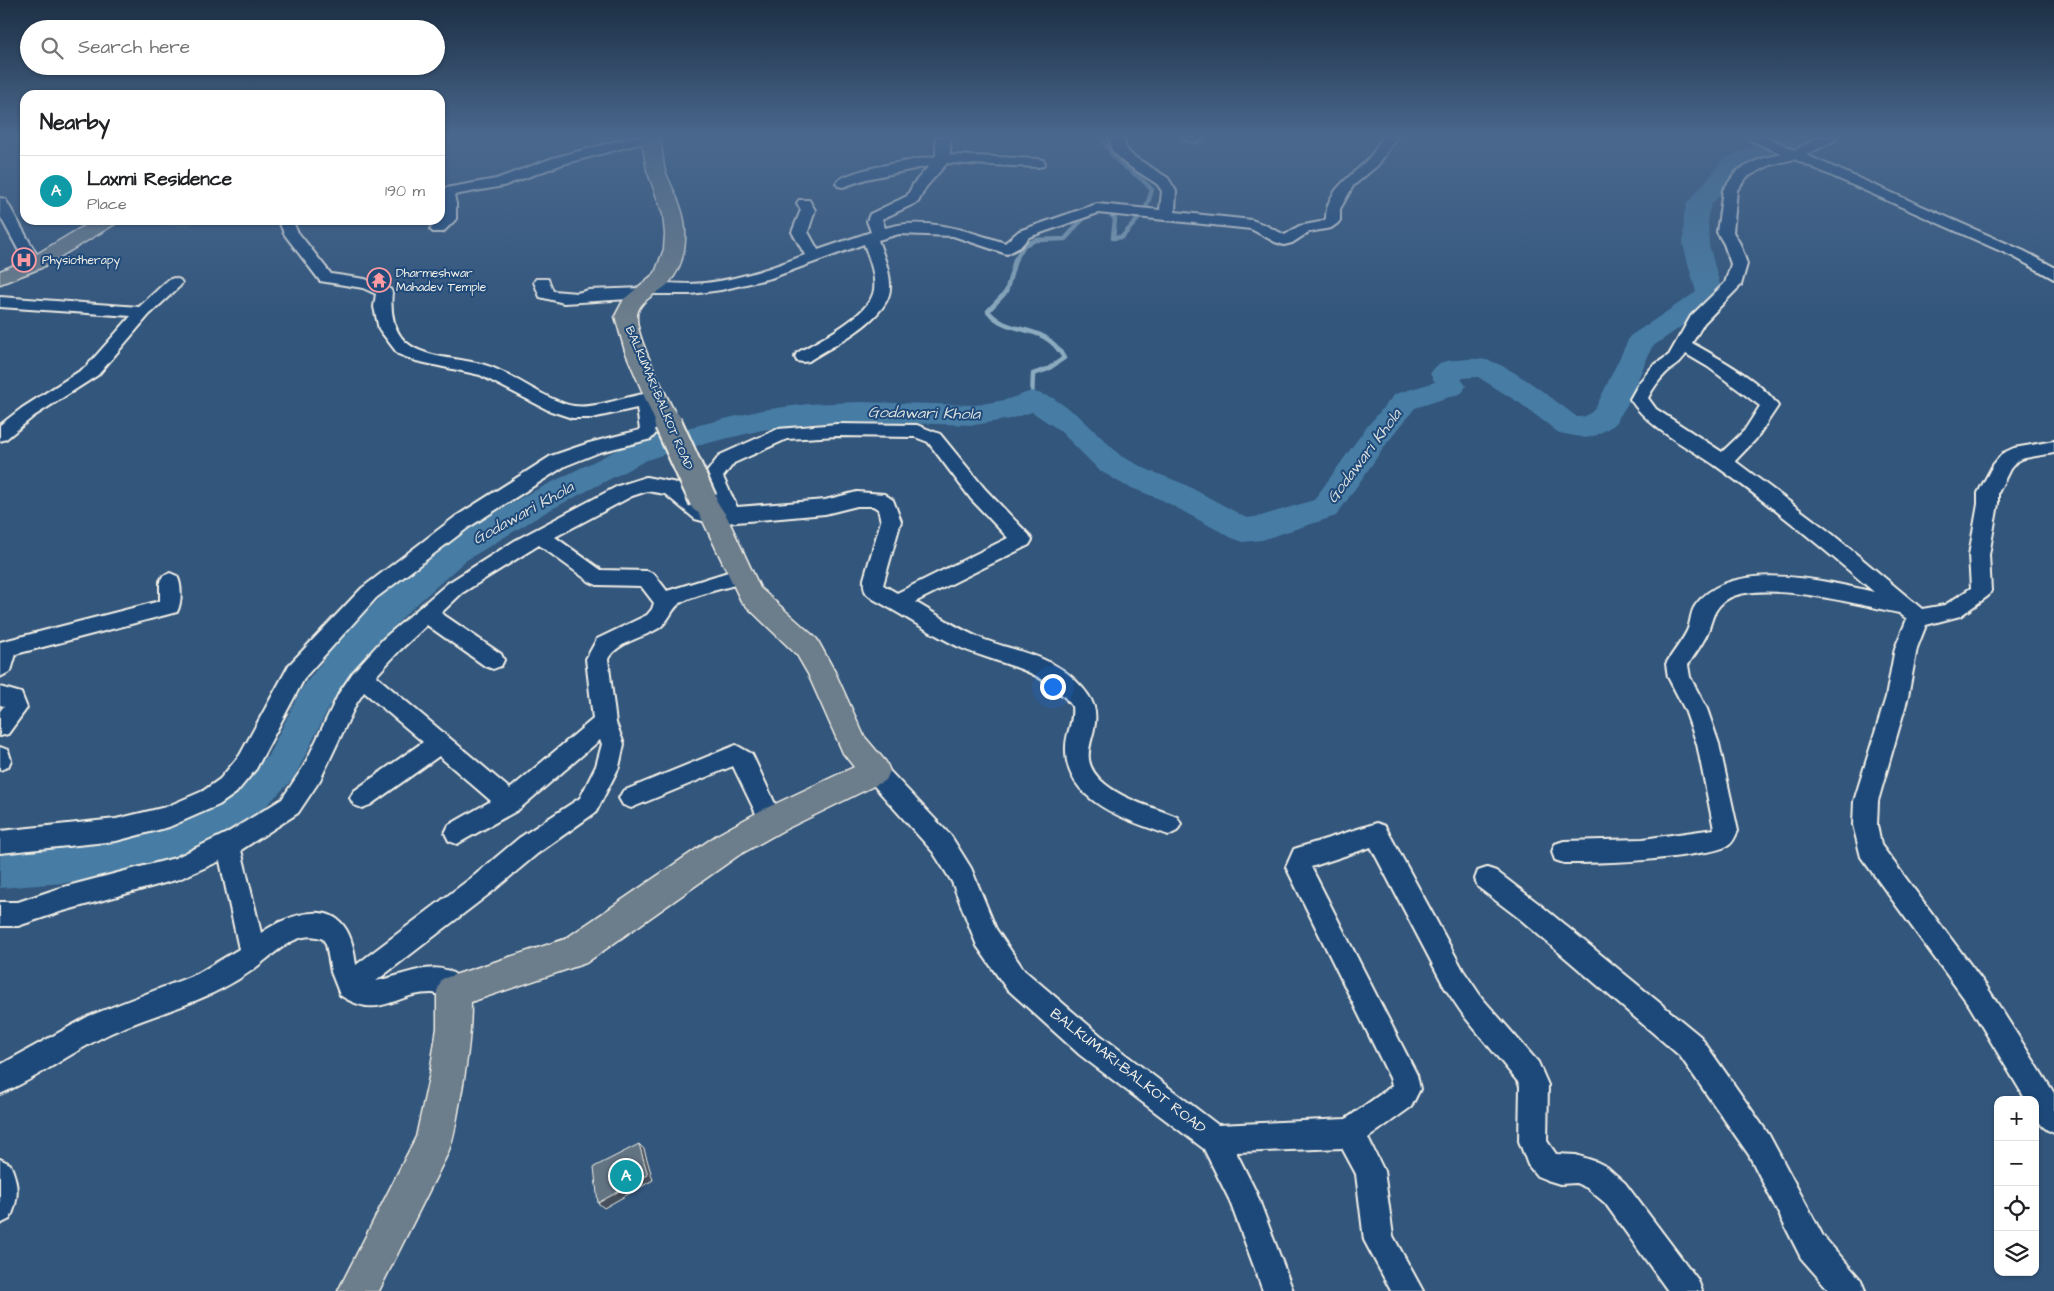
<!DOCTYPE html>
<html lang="en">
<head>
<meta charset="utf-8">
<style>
  :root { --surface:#fff; --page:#f2f2f2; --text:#202124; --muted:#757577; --line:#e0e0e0; --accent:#0f766e }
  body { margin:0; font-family:"Architects Daughter",sans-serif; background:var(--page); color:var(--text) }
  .controls { position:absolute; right:15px; bottom:15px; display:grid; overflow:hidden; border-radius:10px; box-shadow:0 1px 4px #0004 }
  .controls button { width:45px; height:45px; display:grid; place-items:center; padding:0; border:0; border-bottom:1px solid var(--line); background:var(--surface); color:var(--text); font:25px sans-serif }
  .you { position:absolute; left:1052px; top:686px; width:18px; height:18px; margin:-12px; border:4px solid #fff; border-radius:50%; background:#1a73e8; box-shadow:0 0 0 8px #1a73e833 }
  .badge { display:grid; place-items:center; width:32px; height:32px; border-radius:50%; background:var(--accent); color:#fff; font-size:16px; font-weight:700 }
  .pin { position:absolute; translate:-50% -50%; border:2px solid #fff; box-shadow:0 1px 5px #0006 }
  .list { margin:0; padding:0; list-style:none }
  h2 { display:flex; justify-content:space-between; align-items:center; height:65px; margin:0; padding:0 20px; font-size:21px }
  h2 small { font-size:16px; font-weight:400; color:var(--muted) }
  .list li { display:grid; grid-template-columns:32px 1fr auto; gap:15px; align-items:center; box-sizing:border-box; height:70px; padding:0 20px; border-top:1px solid var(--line) }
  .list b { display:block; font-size:19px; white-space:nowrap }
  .list p { margin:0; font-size:16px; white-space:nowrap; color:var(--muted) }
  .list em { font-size:16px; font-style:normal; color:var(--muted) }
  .icon { flex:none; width:28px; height:28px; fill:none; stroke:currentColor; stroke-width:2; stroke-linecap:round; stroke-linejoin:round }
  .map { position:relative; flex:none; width:2054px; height:1291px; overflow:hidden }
  .search { position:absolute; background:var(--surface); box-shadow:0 1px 4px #0004; left:20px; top:20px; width:425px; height:55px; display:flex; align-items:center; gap:12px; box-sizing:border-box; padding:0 18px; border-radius:28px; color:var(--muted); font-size:19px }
  .panel { position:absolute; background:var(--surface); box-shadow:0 1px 4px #0004; left:20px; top:90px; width:425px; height:135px; border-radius:15px }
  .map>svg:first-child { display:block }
  .built { fill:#415f7e }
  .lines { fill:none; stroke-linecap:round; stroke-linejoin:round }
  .stream { stroke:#8cabbf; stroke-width:4.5 }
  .river { fill:#477ca4; fill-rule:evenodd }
  .minor-casing { stroke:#f4f1e8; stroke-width:4 }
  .major-casing { stroke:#f4f1e8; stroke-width:3 }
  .minor { fill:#1f4a7a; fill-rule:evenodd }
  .major { fill:#6c7d8b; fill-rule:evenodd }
  .major-bridge-far1-casing { stroke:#f4f1e8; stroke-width:23; stroke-linecap:butt }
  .major-bridge-casing { stroke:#f4f1e8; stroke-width:31; stroke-linecap:butt }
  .major-bridge-far1 { stroke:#6c7d8b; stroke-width:21 }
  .major-bridge { stroke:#6c7d8b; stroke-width:27 }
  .shaded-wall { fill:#45505b; stroke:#f4f1e8 }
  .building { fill:#627382; stroke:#f4f1e8 }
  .labels { text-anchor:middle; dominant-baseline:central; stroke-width:4; stroke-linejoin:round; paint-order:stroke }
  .far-poi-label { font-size:12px; fill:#f4f1e8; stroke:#1f4a7a; text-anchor:start }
  .far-street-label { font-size:12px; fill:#f4f1e8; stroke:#1f4a7a }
  .street-label { font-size:15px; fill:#f4f1e8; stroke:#1f4a7a }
  .water-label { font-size:16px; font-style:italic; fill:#dadfde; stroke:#1f4a7a }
</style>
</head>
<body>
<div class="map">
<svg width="2054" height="1291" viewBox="0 0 2054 1291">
  <rect width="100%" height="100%" fill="#33567c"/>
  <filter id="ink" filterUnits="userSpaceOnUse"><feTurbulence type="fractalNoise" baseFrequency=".02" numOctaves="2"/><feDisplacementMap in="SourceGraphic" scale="10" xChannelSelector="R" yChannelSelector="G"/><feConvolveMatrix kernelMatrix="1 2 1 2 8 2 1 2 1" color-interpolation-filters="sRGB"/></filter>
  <g filter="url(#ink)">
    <path class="built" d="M 117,220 L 196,220 L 187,228 Z"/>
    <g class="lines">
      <path class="stream" d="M 1103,137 C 1113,168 1134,167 1152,190 L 1145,211 L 1122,237 L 1113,238 L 1115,219 L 1111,214 L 1105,212
        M 1032,401 L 1033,374 L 1048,369 L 1064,358 C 1044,320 1009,338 988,311 L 1006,292 L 1015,260 L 1024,245 L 1036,240 L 1065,239 C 1075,229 1076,223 1089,215"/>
      <path class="river" d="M 1773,137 L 1809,137 L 1806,142 L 1777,151 L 1739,169 L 1729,184 L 1711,205 L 1708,215 L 1709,245 L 1722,292 L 1714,304 L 1652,347 L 1627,405 L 1614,425 L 1597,435 L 1586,438 L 1559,433 L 1521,404 L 1478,377 L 1461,378 L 1466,386 L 1462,393 L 1415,408 L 1387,443 L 1336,516 L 1262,540 L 1243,542 L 1232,538 L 1162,500 L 1124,485 L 1099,470 L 1059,430 L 1032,412 L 1010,419 L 975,425 L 858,422 L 808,424 L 762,430 L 671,452 L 647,460 L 548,511 L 465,561 L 407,613 L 366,656 L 329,707 L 294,778 L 258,814 L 202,848 L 141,871 L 89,881 L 0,888 L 0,852 L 89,845 L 141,835 L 175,823 L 230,790 L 268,756 L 302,688 L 342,636 L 383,595 L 441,543 L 526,495 L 625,446 L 653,436 L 762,410 L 808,404 L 858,402 L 975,405 L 1005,400 L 1032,391 L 1053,398 L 1079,416 L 1121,456 L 1146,469 L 1184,484 L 1247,518 L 1261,516 L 1314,500 L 1365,429 L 1395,394 L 1435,382 L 1430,374 C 1437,362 1446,360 1459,360 C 1468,359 1477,358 1486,360 C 1509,364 1557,402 1577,417 C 1586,418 1593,412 1597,405 L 1630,336 L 1696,292 L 1683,245 L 1684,215 L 1687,203 L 1712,174 L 1723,159 Z"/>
      <g class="minor-casing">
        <path id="minor" d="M 633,137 L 655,137 L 653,140 L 563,164 L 503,186 L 454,195 L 456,204 L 456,219 L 443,232 L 433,232 L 430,229 L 442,218 L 440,189 L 496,179 L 553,158 Z
          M 936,137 L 950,137 L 950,155 L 1038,159 L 1043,160 L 1045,163 L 1043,166 L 1038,167 L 947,163 L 926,187 L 918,202 L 882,219 L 885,228 C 925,216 967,231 1005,243 L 1019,231 L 1097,204 L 1160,210 L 1162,191 L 1157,184 L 1123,162 L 1112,150 L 1109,137 L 1123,137 L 1126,149 L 1133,156 L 1168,178 L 1176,191 L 1175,212 L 1252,220 L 1265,225 L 1285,235 L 1299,226 L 1320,222 L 1326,219 C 1326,190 1350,178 1367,160 C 1374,153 1378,144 1383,137 L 1397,137 L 1378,165 L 1353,186 L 1340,209 L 1340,220 L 1338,223 L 1331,228 L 1309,232 L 1292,243 L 1284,245 L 1275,242 L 1251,229 L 1098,213 L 1029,237 L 1020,247 L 1007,254 L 953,236 L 899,234 L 878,240 C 883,255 891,272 890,289 C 888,319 832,346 809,361 L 803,362 L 797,361 L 795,357 L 797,353 C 817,341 870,316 874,290 C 876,275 869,258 864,244 L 771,278 L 721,290 L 691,294 L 652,294 L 645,298 L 564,303 L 540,297 L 534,282 L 536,279 L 548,279 L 553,291 L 577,293 L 589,290 L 644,288 C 650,281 678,284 689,284 C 729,283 768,269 805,255 L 792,232 L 801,210 L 797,203 L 799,200 L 809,200 L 815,210 L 808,232 L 818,250 L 871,232 L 867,221 L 870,214 L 907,196 L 914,183 L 929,166 L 866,179 L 843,187 L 838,186 L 836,183 C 846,169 916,160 936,156 Z
          M 1183,137 L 1203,137 L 1204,138 L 1197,142 L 1185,140 Z
          M 1748,137 L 1766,137 L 1795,150 L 1820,137 L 1837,137 L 1835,140 L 1806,155 L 2024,251 L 2054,267 L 2054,279 L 2014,257 L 1794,159 L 1770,165 L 1747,177 L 1737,190 L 1733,232 L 1740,244 L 1747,264 L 1741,285 L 1704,323 L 1692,343 C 1717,357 1763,382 1778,406 L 1756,439 L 1735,461 L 1831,533 L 1922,609 L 1945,605 L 1971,588 L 1969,555 L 1978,504 L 1978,493 L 1993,465 L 2003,453 L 2014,448 L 2054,441 L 2054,453 L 2025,458 L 2017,461 L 2010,469 L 1998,493 L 1998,504 L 1989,555 L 1991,591 L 1988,596 L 1960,616 L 1926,625 L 1917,648 L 1908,697 L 1878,801 L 1877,825 L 1881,845 L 1987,987 L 2054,1093 L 2054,1133 C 2038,1127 2035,1116 2035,1100 L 2026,1100 L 1969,1005 L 1861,857 L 1853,825 L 1854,801 L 1886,697 L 1895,648 L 1907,619 L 1899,613 C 1862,605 1758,578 1726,600 C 1711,611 1713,621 1706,636 C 1701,646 1694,655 1688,665 L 1690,677 L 1707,709 L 1719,744 L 1738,831 C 1735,836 1733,844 1727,846 C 1718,851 1705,852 1694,854 C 1651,861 1608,863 1564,863 L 1555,860 L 1552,852 L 1555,844 L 1564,841 L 1643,839 L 1714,829 L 1697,744 L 1685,710 L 1668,677 L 1666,664 C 1672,653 1681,643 1687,631 C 1691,623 1690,613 1695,606 C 1730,557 1825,581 1874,592 C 1823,548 1771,505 1716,466 C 1687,446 1649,429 1630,399 L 1639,383 L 1653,366 L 1669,355 L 1691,316 L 1725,283 L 1731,264 L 1724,244 L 1717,232 L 1723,190 L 1737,171 L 1760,159 L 1782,154 L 1750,140 ZM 1686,354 L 1708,367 L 1760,406 L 1744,431 L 1722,452 L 1656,409 L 1648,398 C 1652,390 1658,381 1665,374 C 1672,367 1680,364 1686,354 Z
          M 0,198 L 5,199 L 7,202 L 42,264 L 40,267 L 28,267 L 26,264 L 0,216 Z
          M 278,220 L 292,220 L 297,231 L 331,274 L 365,279 L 390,289 L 392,292 C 390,311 393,335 411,346 C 432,360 468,358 491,367 C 515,376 551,403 574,406 C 601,410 642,388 663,394 L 666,398 L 663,402 L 654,404 L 658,431 L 651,439 L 600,452 L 565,466 L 469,527 L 376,598 L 305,677 L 256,769 L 236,793 L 219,805 L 169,827 L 116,841 L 0,853 L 0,831 L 116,819 L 166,807 L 203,791 L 220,779 L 240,755 L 289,665 L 362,588 L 455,517 L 551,456 L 589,443 L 640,430 L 637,408 L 592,418 L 572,418 L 548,410 L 480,375 L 416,361 L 398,354 L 379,329 L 374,307 L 376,294 L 363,288 L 320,281 L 285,235 Z
          M 174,278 L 180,280 L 182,283 L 180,286 L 149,315 L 98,375 L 34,416 L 6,439 L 0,441 L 0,425 L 22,408 L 86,367 L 131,316 L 0,307 L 0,297 L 139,307 L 168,280 Z
          M 837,424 L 917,425 L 940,434 L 985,489 L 1029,535 L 1032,540 L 1029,545 L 915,602 C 938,615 961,631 985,640 C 1018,652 1052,656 1077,682 C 1084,689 1091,697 1094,707 C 1102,736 1071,756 1105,784 C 1126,801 1153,807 1177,817 L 1181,824 L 1177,831 L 1169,835 C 1127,820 1064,802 1066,747 C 1066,732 1074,723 1072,706 C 1043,667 999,665 959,647 C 930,633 903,615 875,600 C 865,594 863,590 864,579 L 881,521 L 878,509 L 873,506 L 857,506 L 825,514 L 714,524 L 695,519 L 665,494 L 647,491 L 632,496 L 555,537 L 601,570 L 647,571 L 654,574 L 667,591 L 741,568 L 748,571 L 751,576 L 748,581 C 730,587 696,594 682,602 C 671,608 670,621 659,628 C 643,638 617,642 608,659 L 616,723 L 624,744 L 619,767 L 596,812 L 537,854 L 493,891 L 376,981 C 406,976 450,950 467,991 L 463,1000 L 454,1004 C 448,1001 440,994 433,993 C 394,992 381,1022 340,995 L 331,972 L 326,944 L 323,939 C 300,928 276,952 259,965 C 215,1000 161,1011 111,1033 C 72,1051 39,1078 0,1094 L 0,1065 L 89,1016 L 197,974 L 239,949 L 220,861 L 179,879 L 60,912 L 18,926 L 0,926 L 0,902 L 18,902 L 60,888 L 175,858 L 227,833 L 282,799 L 304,766 L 339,693 L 354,671 L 383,639 L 448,583 L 516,540 L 618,486 L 646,477 L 677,483 L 708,509 L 719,509 L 704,476 L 720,455 L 778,429 ZM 837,436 L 915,437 L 928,442 L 971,499 L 1008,538 L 897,593 L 883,585 L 901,521 L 893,500 L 884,494 L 857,492 L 825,500 L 737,507 L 723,477 L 734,463 L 787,439 ZM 539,545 L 590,582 L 597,585 L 641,586 L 654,603 L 652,609 L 647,615 L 597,639 L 586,659 L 593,719 L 510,789 L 376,676 L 399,651 L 427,625 L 485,666 L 493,669 L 501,666 L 504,660 L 501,654 L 441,613 L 462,593 ZM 364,692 L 423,742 L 354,791 L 350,798 L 354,805 L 362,808 L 370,805 L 439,756 L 491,801 L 449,825 L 445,833 L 449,841 L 457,844 L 518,810 L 600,740 L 602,744 L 596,766 L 580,798 L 519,838 L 475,875 L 356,965 C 354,951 352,936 343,925 C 323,900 281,919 261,933 L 241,850 L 298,813 L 320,780 L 356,704 Z
          M 170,573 L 177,576 C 182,585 182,602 177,612 L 16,654 L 11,671 L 0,677 L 0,642 L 160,601 L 160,581 L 163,576 Z
          M 0,687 L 21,693 L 27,708 L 8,734 L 0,736 L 0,711 L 4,706 L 0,705 Z
          M 736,745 L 752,754 L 783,821 L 779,828 L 771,832 L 763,828 L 733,766 L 631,808 L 623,805 L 619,798 L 623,791 Z
          M 0,747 L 8,750 L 11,760 L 8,767 L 0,770 Z
          M 875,761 L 883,764 L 951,836 L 971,868 L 996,929 L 1024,970 L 1100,1035 L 1218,1125 L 1346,1119 L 1392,1086 L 1390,1078 L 1286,867 L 1294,849 L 1377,823 L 1385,826 L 1463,970 L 1482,998 L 1538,1062 L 1548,1085 L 1547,1141 L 1556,1154 L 1576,1155 L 1597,1162 L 1607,1167 L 1625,1183 L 1698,1280 L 1702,1291 L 1668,1291 L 1605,1203 L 1587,1188 L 1576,1183 L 1560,1184 L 1547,1180 L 1537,1176 L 1528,1165 L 1519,1141 L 1520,1086 L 1518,1082 L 1464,1016 L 1445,988 L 1371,847 L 1311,867 L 1417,1075 L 1420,1089 L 1411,1107 L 1368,1138 L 1384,1171 L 1393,1236 L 1423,1291 L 1391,1291 L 1364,1240 L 1356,1174 L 1342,1148 L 1236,1152 L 1256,1192 L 1293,1291 L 1263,1291 L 1229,1199 L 1204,1149 L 1080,1055 L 1006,988 L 977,946 L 952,882 L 933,852 L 867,778 L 863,771 L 867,764 Z
          M 1487,868 L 1496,871 L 1538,903 L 1700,1036 L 1769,1135 L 1823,1236 L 1861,1280 L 1865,1291 L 1830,1291 L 1801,1258 L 1749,1155 L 1680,1056 L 1520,919 L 1478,887 L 1475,879 L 1478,871 Z
          M 0,1159 L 10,1164 C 19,1184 19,1199 10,1219 L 0,1224 Z"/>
      </g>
      <g class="major-casing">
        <path id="major" d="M 641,137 L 659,137 C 663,148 662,160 665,171 C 670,184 677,196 681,209 C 689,233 686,266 667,285 C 657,294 637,301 637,317 C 636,339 667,396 678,419 L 674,424 L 666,427 L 658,424 L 654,419 L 625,351 L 615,316 L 624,299 L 655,273 L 664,249 L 665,234 L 663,214 L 647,170 Z
          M 94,220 L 118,220 L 115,224 L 41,268 L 0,284 L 0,271 L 27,260 Z
          M 703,491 L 712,494 L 727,517 L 760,588 L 817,639 L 835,672 L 864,736 L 886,762 L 890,771 L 886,780 L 782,831 L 739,855 L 586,963 L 471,1002 C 471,1037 466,1071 459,1106 C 456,1123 454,1139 447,1155 L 379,1291 L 338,1291 L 416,1137 L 430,1073 L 437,1028 L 437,991 L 442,979 L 565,939 L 717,835 L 760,811 L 854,767 L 843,753 L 808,674 L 797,655 L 741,601 L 702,519 L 691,500 L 694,494 Z"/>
      </g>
      <use href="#minor" class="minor"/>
      <use href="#major" class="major"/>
      <g class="major-bridge-far1-casing">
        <path id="major-bridge-far1" d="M 666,419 L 669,425"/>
      </g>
      <g class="major-bridge-casing">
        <path id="major-bridge" d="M 668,423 L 703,500"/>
      </g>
      <use href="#major-bridge-far1" class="major-bridge-far1"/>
      <use href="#major-bridge" class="major-bridge"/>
    </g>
    <path class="shaded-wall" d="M 639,1144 L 644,1149 L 653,1180 L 604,1208 L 598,1203 Z"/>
    <path class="building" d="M 639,1144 L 648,1175 L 598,1203 L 594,1167 Z"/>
  </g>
  <linearGradient id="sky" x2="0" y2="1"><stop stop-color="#1c2f44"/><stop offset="0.43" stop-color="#4a688e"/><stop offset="1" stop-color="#4a688e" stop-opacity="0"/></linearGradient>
  <rect width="2054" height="318" fill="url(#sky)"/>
  <defs>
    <g id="hospital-ring" transform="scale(1.25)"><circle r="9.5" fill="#1f4a7a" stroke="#ff9aa2" stroke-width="1.5"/><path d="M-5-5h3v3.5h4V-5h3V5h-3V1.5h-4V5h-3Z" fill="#ff9aa2"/></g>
    <g id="temple-ring" transform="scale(1.25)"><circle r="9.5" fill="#1f4a7a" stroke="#ff9aa2" stroke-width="1.5"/><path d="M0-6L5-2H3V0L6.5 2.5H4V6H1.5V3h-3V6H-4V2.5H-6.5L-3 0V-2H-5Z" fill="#ff9aa2"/></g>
  </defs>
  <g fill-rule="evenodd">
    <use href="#hospital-ring" x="24" y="260"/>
    <use href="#temple-ring" x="379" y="280"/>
  </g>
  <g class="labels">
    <g class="far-poi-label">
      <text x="42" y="260">Physiotherapy</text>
      <text x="396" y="273">Dharmeshwar<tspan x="396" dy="14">Mahadev Temple</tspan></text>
    </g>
    <g class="far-street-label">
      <text transform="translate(659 398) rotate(67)">BALKUMARI-BALKOT ROAD</text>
    </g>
    <g class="street-label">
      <text transform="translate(1128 1071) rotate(38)">BALKUMARI-BALKOT ROAD</text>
    </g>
    <g class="water-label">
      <text transform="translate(924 413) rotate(1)">Godawari Khola</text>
      <text transform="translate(1364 456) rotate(-53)">Godawari Khola</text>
      <text transform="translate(523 513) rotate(-29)">Godawari Khola</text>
    </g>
  </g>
</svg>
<div class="controls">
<button>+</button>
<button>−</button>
<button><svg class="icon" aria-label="locate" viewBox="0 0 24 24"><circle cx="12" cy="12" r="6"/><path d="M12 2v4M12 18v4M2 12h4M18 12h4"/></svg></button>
<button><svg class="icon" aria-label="layers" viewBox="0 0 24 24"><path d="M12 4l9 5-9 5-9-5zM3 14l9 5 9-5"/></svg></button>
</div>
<div class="you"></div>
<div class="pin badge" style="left:626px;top:1176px;background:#0f9aa8">A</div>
<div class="search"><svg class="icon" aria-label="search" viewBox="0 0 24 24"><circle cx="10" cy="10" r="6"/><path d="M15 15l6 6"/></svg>Search here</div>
<section class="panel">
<h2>Nearby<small></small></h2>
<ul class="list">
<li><span class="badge" style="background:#0f9aa8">A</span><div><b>Laxmi Residence</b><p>Place</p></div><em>190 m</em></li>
</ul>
</section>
</div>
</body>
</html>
